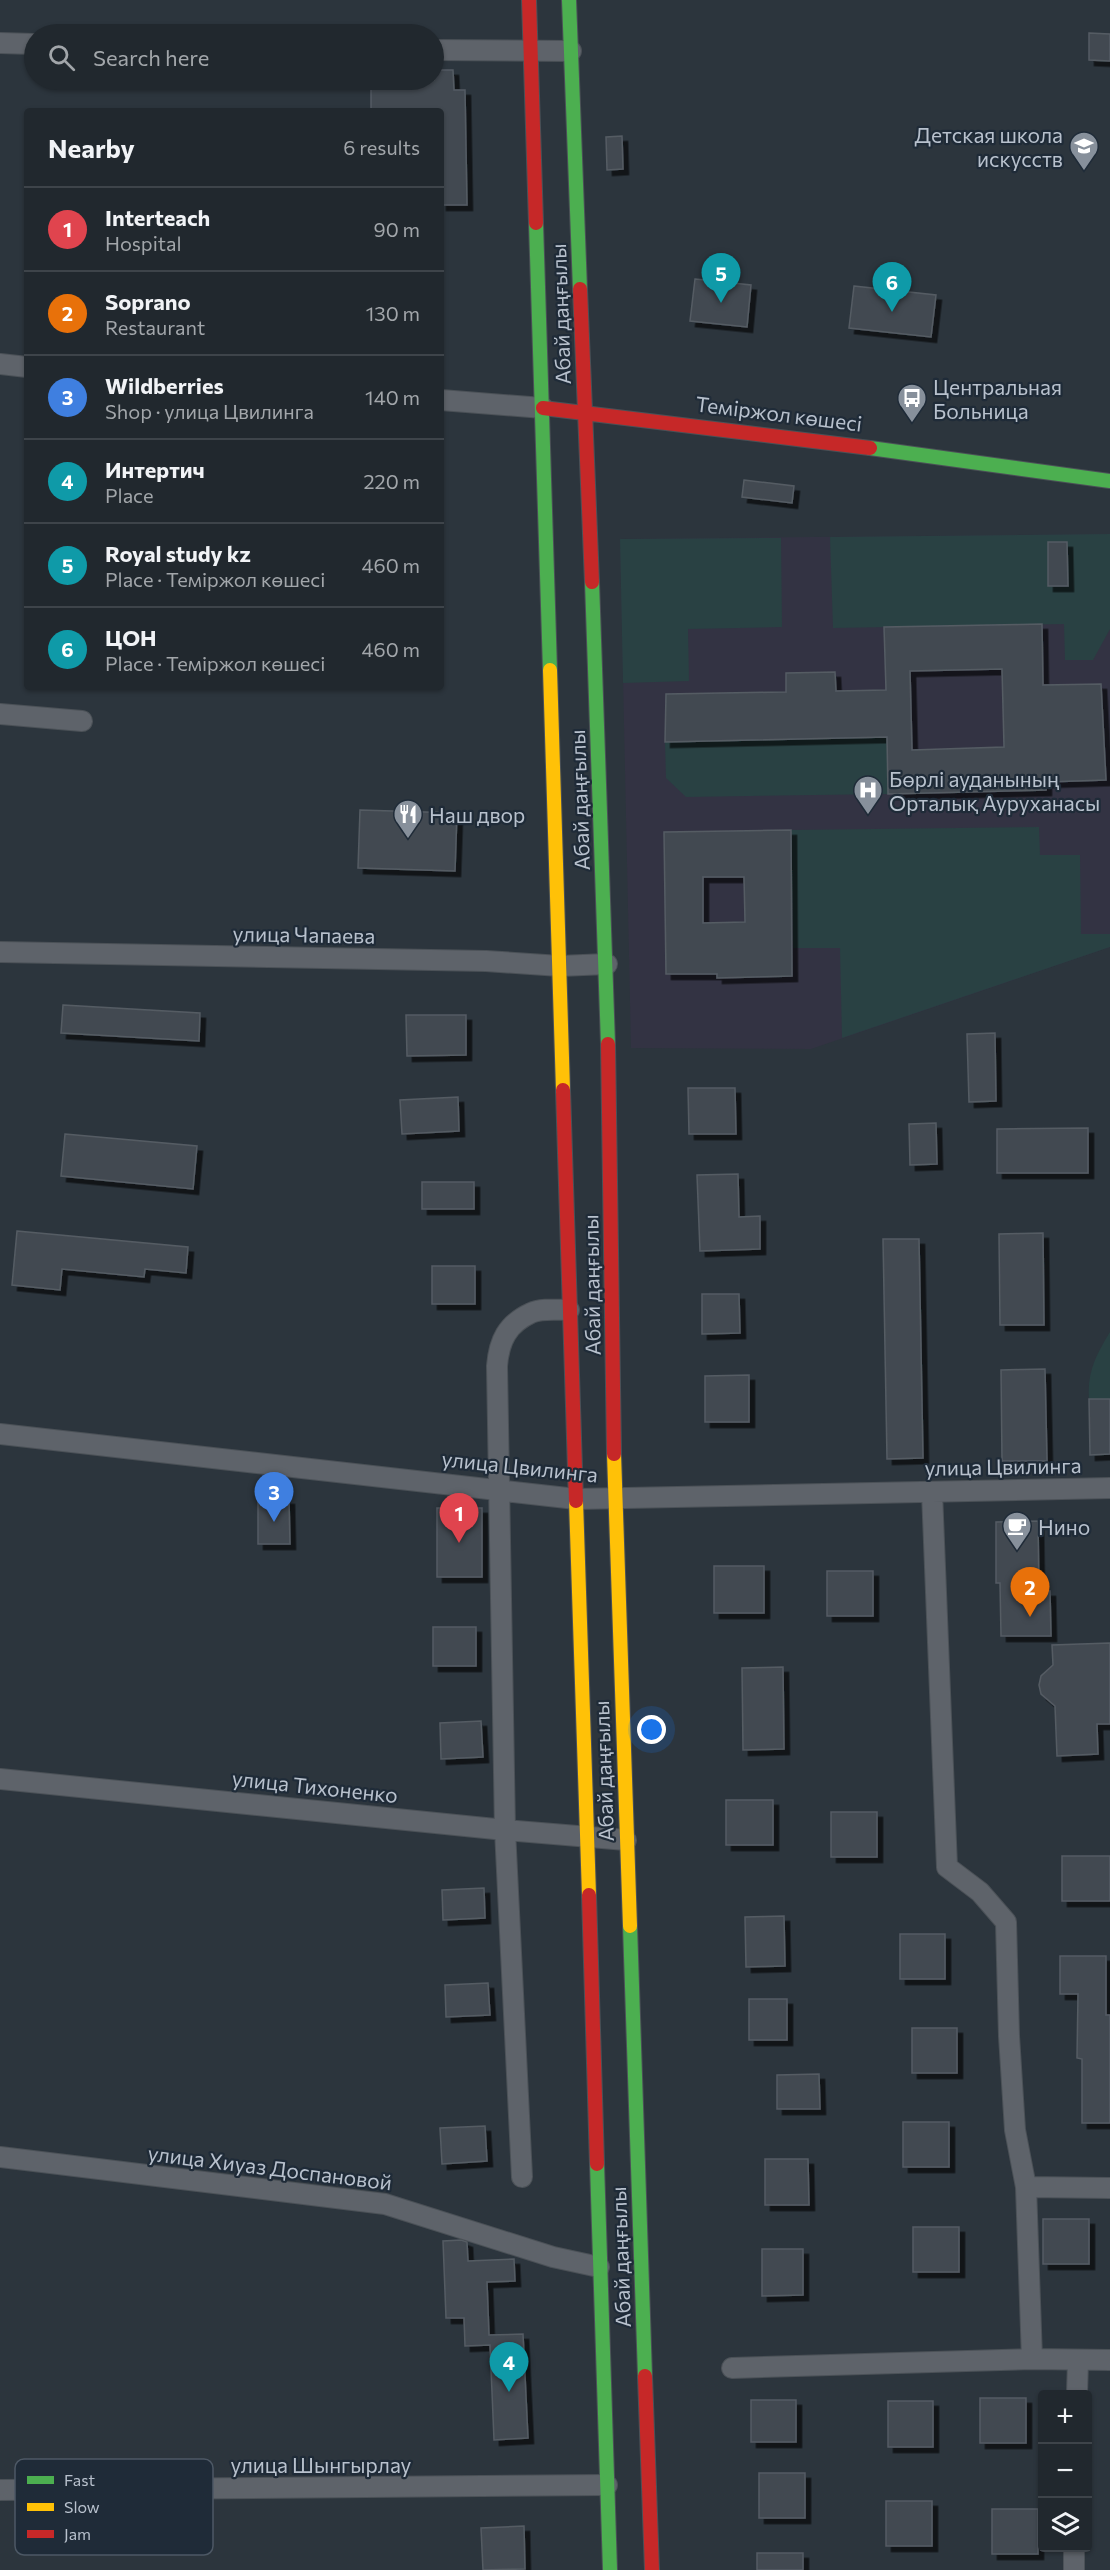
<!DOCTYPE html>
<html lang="en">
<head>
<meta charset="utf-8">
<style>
  :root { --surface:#21282e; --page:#293036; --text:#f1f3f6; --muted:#a2a6aa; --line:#3e444a; --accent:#95b2f1 }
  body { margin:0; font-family:Commissioner,sans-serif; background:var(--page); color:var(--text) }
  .controls { position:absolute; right:18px; bottom:18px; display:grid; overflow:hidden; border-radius:6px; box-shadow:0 2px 4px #0004 }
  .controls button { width:54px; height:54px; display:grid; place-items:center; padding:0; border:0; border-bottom:2px solid var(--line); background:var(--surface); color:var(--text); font:30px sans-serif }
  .you { position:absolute; left:652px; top:1730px; width:21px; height:21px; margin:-15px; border:4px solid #fff; border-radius:50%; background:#1a73e8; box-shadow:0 0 0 9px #1a73e833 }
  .badge { display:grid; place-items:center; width:39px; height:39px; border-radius:50%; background:var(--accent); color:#fff; font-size:20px; font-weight:700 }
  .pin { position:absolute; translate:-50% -50px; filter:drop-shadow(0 2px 3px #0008) }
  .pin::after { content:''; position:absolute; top:32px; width:21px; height:18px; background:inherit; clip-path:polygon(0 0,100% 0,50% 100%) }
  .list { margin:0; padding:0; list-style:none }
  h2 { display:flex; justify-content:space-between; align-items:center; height:78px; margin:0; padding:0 24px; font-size:26px }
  h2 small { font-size:20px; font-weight:400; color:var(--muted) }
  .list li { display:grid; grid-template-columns:39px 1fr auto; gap:18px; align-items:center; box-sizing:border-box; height:84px; padding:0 24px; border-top:2px solid var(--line) }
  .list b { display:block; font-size:22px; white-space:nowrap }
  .list p { margin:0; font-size:20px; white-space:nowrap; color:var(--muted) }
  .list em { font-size:20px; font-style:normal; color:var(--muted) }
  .icon { flex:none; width:33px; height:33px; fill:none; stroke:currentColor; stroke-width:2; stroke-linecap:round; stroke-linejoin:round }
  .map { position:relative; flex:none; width:1110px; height:2570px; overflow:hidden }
  .search { position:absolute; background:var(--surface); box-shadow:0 2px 4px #0004; left:24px; top:24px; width:420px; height:66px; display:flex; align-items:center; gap:15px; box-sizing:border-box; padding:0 21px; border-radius:33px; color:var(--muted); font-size:22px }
  .panel { position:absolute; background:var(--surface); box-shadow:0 2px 4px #0004; left:24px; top:108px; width:420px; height:582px; border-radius:6px }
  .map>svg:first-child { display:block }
  .medical { fill:#333343 }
  .green { fill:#294143 }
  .building { fill:#434a51; stroke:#555c64; stroke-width:1.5; fill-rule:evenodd; filter:url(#shadow) }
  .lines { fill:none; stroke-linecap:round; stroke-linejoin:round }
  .street-casing { stroke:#4b5157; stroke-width:22 }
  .fast-casing { stroke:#4b5157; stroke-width:16 }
  .slow-casing { stroke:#4b5157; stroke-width:16 }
  .jam-casing { stroke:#4b5157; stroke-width:16 }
  .street { stroke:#5e636a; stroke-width:20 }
  .fast { stroke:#4caf50; stroke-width:14 }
  .slow { stroke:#ffc107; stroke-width:14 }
  .jam { stroke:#c62828; stroke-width:14 }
  .labels { text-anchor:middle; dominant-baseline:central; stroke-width:4.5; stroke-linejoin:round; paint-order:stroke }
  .poi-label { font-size:21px; fill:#b8c1cd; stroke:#1f2b38; text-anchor:start }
  .street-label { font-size:21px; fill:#b8c1cd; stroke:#1f2b38 }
  .key { fill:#1f2b38; stroke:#4d5865; stroke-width:1.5 }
  .key-label { font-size:16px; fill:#b8c1cd }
</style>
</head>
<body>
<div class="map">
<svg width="1110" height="2570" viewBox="0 0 1110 2570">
  <defs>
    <filter id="shadow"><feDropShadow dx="5.5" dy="5.5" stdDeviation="0" flood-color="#0009"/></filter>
  </defs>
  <rect width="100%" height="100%" fill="#2c353d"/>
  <path class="medical" d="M 1110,534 L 1110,947 L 811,1049 L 631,1048 L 620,539 Z"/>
  <path class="green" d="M 1110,534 L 1110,629 L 1093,660 L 1065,660 L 1064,624 L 833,628 L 830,537 Z
    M 781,538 L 782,627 L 688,629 L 689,681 L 623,683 L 620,539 Z
    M 887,737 L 888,794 L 686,797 L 666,778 L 665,742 Z
    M 1039,827 L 1040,855 L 1080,855 L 1081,934 L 1110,934 L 1110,947 L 842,1038 L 840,948 L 793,948 L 791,830 Z
    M 1110,1332 L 1110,1399 L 1089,1399 C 1087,1372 1096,1355 1110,1332 Z"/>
  <path class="building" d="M 1089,33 L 1110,34 L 1110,61 L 1089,60 Z
    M 434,70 L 453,70 L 454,90 L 465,90 L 467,205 L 441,205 L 441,111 L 371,111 L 371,80 L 434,80 Z
    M 622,136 L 623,169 L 607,170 L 606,137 Z
    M 695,279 L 751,285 L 747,327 L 690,321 Z
    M 854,286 L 936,295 L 931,337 L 849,328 Z
    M 744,480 L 794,486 L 792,503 L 742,497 Z
    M 1048,542 L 1067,542 L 1068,586 L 1048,586 Z
    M 1042,624 L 1043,685 L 1101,684 L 1106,780 L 1046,782 L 1046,790 L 888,794 L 887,737 L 665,742 L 666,694 L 786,692 L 786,673 L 835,672 L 836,691 L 886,690 L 884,627 ZM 1002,669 L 1004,747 L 912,750 L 910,671 Z
    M 360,810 L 457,813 L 455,871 L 358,868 Z
    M 791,830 L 792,976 L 717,978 L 717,974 L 666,974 L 664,832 ZM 703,877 L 744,877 L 745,922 L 703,923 Z
    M 63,1005 L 200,1013 L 199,1041 L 61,1033 Z
    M 406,1015 L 466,1015 L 466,1055 L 407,1056 Z
    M 995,1033 L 996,1101 L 969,1102 L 967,1034 Z
    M 688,1088 L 735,1088 L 736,1134 L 689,1134 Z
    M 458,1097 L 459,1131 L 402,1134 L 400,1100 Z
    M 936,1123 L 937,1164 L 910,1165 L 909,1124 Z
    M 1088,1128 L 1088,1173 L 997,1173 L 997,1129 Z
    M 65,1134 L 197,1146 L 193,1189 L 61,1176 Z
    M 738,1174 L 739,1217 L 760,1216 L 760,1249 L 700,1251 L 697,1175 Z
    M 422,1182 L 474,1182 L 474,1209 L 422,1209 Z
    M 17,1231 L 188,1247 L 186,1273 L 145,1269 L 144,1277 L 62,1269 L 60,1290 L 12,1285 Z
    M 1043,1233 L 1044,1325 L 1000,1325 L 999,1234 Z
    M 883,1239 L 919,1239 L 923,1458 L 887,1459 Z
    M 432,1266 L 475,1266 L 475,1304 L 432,1304 Z
    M 702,1294 L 739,1294 L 740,1333 L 702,1334 Z
    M 1045,1369 L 1047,1461 L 1002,1461 L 1001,1370 Z
    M 749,1375 L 749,1422 L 705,1422 L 705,1376 Z
    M 1089,1399 L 1110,1399 L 1110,1454 L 1090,1455 Z
    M 289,1499 L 290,1544 L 258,1544 L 258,1500 Z
    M 437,1508 L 482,1508 L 482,1577 L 437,1577 Z
    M 1038,1521 L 1039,1591 L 1050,1591 L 1051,1636 L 1001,1636 L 1000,1583 L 996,1583 L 996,1522 Z
    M 714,1566 L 764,1566 L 764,1613 L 714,1613 Z
    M 827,1571 L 873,1571 L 873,1616 L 827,1616 Z
    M 433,1627 L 476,1627 L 476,1666 L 433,1666 Z
    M 1110,1643 L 1110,1724 L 1097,1724 L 1098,1754 L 1057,1756 L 1055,1706 L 1041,1694 L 1039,1685 L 1041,1676 L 1053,1665 L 1052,1645 Z
    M 783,1667 L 784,1749 L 743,1750 L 742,1668 Z
    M 481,1721 L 483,1757 L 441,1759 L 440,1723 Z
    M 726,1800 L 773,1800 L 773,1845 L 726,1845 Z
    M 831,1812 L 877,1812 L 877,1857 L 831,1857 Z
    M 1062,1856 L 1110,1856 L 1110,1901 L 1062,1901 Z
    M 484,1888 L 485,1918 L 443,1920 L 442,1890 Z
    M 784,1916 L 785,1966 L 746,1967 L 745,1917 Z
    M 900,1934 L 945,1934 L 945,1979 L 900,1979 Z
    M 1060,1956 L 1106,1956 L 1106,2015 L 1110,2015 L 1110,2123 L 1082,2123 L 1082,2059 L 1077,2058 L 1078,1994 L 1060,1994 Z
    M 488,1983 L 490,2015 L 446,2017 L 445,1985 Z
    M 749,1999 L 787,1999 L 787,2040 L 749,2040 Z
    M 912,2028 L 957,2028 L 957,2073 L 912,2073 Z
    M 819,2074 L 820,2109 L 777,2109 L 777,2075 Z
    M 903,2122 L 949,2122 L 949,2167 L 903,2167 Z
    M 485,2126 L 487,2161 L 442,2164 L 440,2128 Z
    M 765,2159 L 808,2159 L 809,2205 L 765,2205 Z
    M 1043,2219 L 1089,2219 L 1089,2264 L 1043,2264 Z
    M 913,2227 L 959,2227 L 959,2272 L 913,2272 Z
    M 461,2240 L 467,2242 L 468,2261 L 514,2259 L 515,2281 L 487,2282 L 489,2335 L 523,2334 L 528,2438 L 494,2440 L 490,2345 L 465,2346 L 464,2318 L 446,2318 L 443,2241 Z
    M 762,2249 L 803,2249 L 803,2295 L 762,2296 Z
    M 980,2398 L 1026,2398 L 1026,2443 L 980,2443 Z
    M 751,2400 L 796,2400 L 796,2442 L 751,2442 Z
    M 888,2401 L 933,2401 L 933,2447 L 888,2447 Z
    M 759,2473 L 805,2473 L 805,2518 L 759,2518 Z
    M 886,2501 L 932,2501 L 932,2546 L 886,2546 Z
    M 992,2509 L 1038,2509 L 1038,2554 L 992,2554 Z
    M 524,2526 L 525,2569 L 483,2570 L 481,2528 Z
    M 757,2553 L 803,2553 L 803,2570 L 757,2570 Z"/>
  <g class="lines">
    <g class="street-casing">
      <path id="street" d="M 0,43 L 34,44
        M 434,50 L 571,51
        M 0,364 L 27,367
        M 441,400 L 543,408
        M 0,714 L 82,721
        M 0,952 L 486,961 L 560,966 L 607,964
        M 0,1434 L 576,1499 L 1110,1488
        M 932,1492 L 947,1867 L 980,1892 L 1006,1922 L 1009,2036 L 1015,2130 L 1026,2187 L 1032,2359
        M 0,1779 L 505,1830 L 626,1840
        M 0,2157 L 385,2204 L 553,2257 L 599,2267
        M 522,2177 L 505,1830 L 497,1366 C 499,1341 507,1324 531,1313 C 541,1308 558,1310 569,1310
        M 1026,2187 L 1110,2188
        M 732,2368 L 1032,2359 L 1110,2360
        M 1077,2394 L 1078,2361
        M 0,2490 L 607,2485
        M 1074,2570 L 1074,2548"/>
    </g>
    <g class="fast-casing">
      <path id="fast" d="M 569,0 L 580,289
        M 536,223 L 550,670
        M 870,448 L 1110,481
        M 592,582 L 608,1044
        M 630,1926 L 645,2376
        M 597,2164 L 610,2570"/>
    </g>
    <g class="slow-casing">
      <path id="slow" d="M 550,670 L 563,1090
        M 614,1454 L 630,1926
        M 576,1501 L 589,1895"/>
    </g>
    <g class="jam-casing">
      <path id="jam" d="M 529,0 L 536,223
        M 580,289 L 592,582
        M 543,408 L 870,448
        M 608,1044 L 614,1454
        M 563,1090 L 576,1501
        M 589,1895 L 597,2164
        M 645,2376 L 652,2570"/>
    </g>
    <use href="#street" class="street"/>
    <use href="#fast" class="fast"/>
    <use href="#slow" class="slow"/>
    <use href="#jam" class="jam"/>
  </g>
  <defs>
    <g id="school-pin" transform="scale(1.5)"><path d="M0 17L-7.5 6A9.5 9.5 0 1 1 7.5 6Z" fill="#87909b" stroke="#1f2b38"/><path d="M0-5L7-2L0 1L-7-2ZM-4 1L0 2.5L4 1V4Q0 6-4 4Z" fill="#fff"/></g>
    <g id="bus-pin" transform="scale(1.5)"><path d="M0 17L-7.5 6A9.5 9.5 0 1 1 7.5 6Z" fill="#87909b" stroke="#1f2b38"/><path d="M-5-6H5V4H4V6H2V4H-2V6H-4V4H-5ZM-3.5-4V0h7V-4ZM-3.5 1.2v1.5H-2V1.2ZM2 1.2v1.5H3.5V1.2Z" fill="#fff"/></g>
    <g id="hospital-pin" transform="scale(1.5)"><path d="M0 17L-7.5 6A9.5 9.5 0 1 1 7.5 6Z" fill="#87909b" stroke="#1f2b38"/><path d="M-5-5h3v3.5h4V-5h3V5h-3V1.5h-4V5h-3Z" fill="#fff"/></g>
    <g id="restaurant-pin" transform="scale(1.5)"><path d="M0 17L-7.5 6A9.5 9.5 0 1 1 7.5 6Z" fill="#87909b" stroke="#1f2b38"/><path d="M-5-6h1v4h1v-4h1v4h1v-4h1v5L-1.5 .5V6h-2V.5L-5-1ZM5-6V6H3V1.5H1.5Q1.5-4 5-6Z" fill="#fff"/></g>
    <g id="cafe-pin" transform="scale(1.5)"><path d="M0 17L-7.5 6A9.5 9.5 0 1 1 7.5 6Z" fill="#87909b" stroke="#1f2b38"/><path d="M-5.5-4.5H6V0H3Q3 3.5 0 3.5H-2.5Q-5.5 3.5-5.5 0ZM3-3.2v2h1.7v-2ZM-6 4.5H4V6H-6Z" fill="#fff"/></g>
  </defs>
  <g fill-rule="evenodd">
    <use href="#school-pin" x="1084" y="146"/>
    <use href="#bus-pin" x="912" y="398"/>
    <use href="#hospital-pin" x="868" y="790"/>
    <use href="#restaurant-pin" x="408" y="814"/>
    <use href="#cafe-pin" x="1017" y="1526"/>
  </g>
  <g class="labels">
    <g class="poi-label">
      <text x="1063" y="134" text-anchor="end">Детская школа<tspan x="1063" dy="24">искусств</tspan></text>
      <text x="933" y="386">Центральная<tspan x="933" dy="24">Больница</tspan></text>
      <text x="889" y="778">Бөрлі ауданының<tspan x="889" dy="24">Орталық Ауруханасы</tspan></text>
      <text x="429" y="814">Наш двор</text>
      <text x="1038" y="1526">Нино</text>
    </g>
    <g class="street-label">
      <text transform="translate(560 314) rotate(-92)">Абай даңғылы</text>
      <text transform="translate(779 413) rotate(7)">Теміржол көшесі</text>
      <text transform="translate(579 800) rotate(-92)">Абай даңғылы</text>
      <text transform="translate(304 934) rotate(1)">улица Чапаева</text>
      <text transform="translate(591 1285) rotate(-91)">Абай даңғылы</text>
      <text transform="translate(520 1466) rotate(6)">улица Цвилинга</text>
      <text transform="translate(1003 1466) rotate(-1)">улица Цвилинга</text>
      <text transform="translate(603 1771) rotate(-92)">Абай даңғылы</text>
      <text transform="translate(315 1786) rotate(6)">улица Тихоненко</text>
      <text transform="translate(270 2167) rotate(7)">улица Хиуаз Доспановой</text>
      <text transform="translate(620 2257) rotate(-92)">Абай даңғылы</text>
      <text x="321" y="2464">улица Шынгырлау</text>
    </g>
  </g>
  <rect x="15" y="2459" width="198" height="96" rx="9" class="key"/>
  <rect x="27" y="2476" width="27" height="8" fill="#4caf50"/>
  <rect x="27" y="2503" width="27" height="8" fill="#ffc107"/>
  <rect x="27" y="2530" width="27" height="8" fill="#c62828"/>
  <g class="key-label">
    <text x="64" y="2486">Fast</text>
    <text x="64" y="2513">Slow</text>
    <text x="64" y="2540">Jam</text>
  </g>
</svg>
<div class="controls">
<button>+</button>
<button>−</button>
<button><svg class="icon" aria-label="layers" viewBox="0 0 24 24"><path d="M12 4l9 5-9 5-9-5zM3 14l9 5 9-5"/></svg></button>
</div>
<div class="you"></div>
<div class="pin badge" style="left:459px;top:1543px;background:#e0444e">1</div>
<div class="pin badge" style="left:1030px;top:1617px;background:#e8710a">2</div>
<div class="pin badge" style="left:274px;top:1522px;background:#3f7fe0">3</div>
<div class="pin badge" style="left:509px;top:2392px;background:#0f9aa8">4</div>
<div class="pin badge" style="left:721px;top:303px;background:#0f9aa8">5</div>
<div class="pin badge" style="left:892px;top:312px;background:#0f9aa8">6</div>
<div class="search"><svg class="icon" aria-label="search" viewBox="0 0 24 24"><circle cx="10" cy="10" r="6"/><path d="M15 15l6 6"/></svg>Search here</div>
<section class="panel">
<h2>Nearby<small>6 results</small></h2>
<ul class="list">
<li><span class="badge" style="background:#e0444e">1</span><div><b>Interteach</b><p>Hospital</p></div><em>90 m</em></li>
<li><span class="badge" style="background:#e8710a">2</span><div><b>Soprano</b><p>Restaurant</p></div><em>130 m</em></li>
<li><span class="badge" style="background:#3f7fe0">3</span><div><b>Wildberries</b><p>Shop · улица Цвилинга</p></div><em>140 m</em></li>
<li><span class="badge" style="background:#0f9aa8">4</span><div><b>Интертич</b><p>Place</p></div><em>220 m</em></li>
<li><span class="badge" style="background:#0f9aa8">5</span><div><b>Royal study kz</b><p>Place · Теміржол көшесі</p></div><em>460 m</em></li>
<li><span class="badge" style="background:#0f9aa8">6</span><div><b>ЦОН</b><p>Place · Теміржол көшесі</p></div><em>460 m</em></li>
</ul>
</section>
</div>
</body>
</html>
